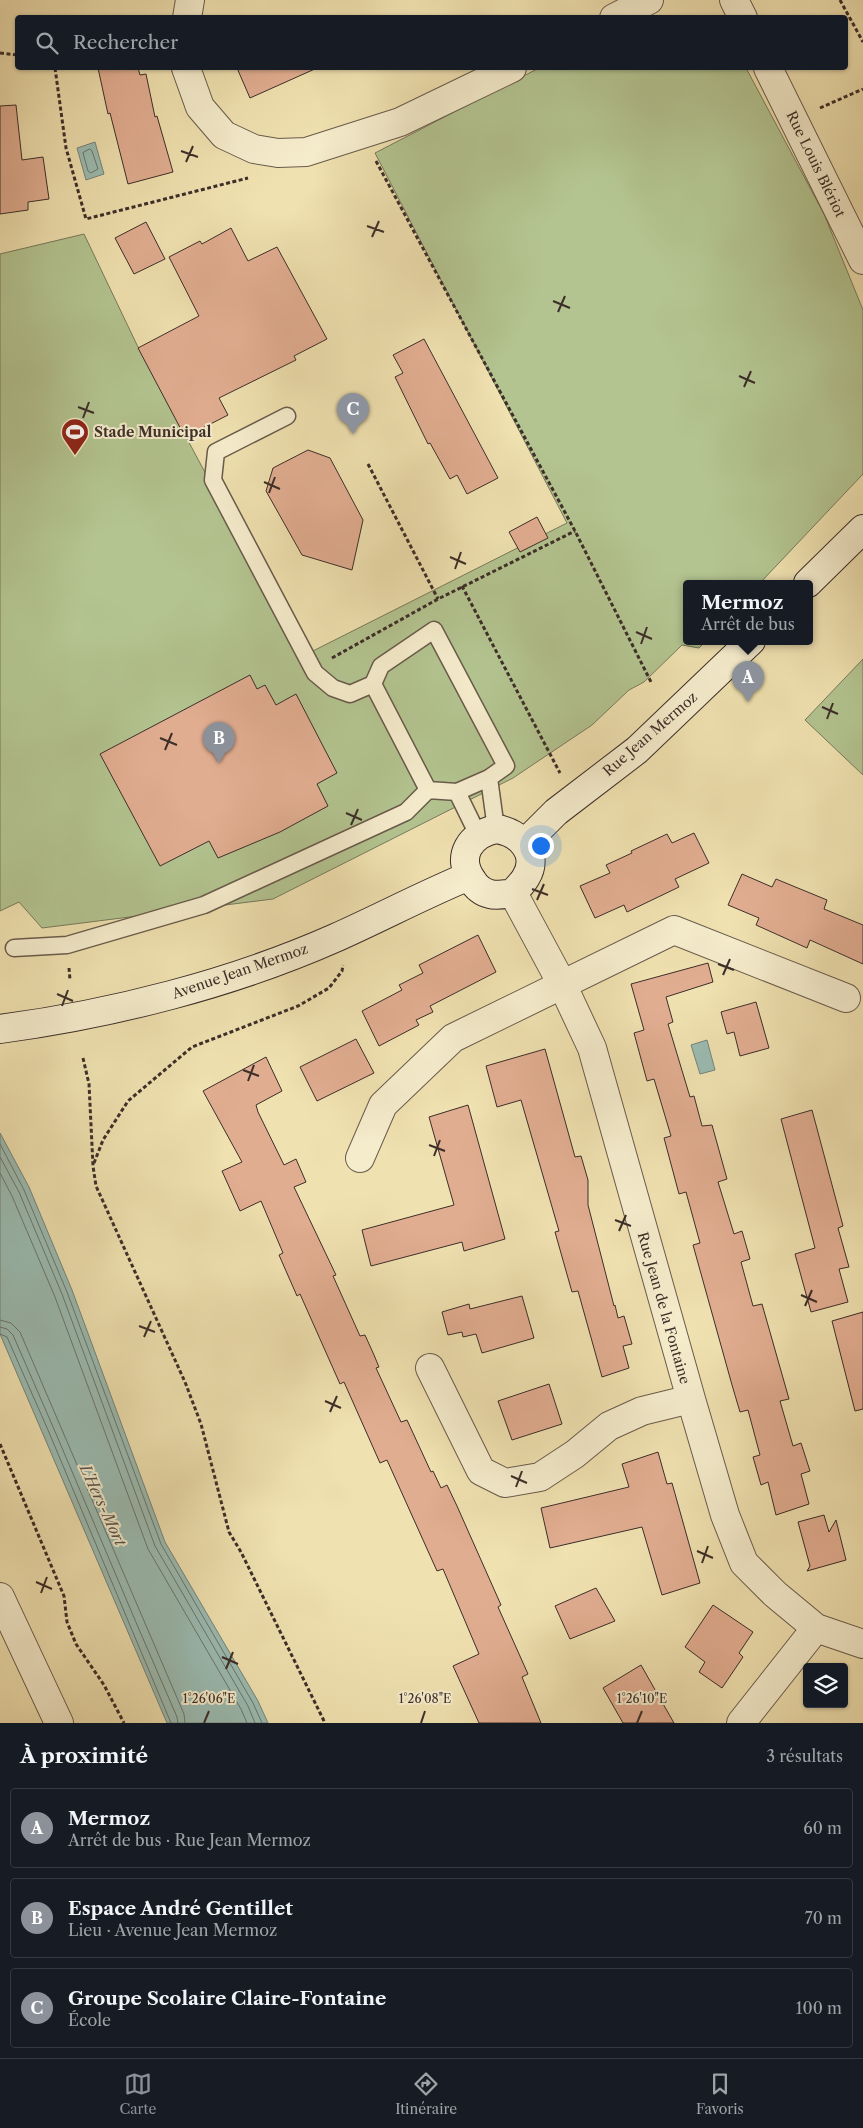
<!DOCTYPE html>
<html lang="fr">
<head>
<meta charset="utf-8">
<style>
  :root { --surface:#171b24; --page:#20242c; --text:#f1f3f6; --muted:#9ea1a6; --line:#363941; --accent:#8c9099 }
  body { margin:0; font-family:"Libre Caslon Text",serif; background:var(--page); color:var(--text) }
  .controls { position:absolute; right:15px; bottom:15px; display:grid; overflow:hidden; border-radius:5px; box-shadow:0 1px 4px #0004 }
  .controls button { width:45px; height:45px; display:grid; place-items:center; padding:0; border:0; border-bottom:1px solid var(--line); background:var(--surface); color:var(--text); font:25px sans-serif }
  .you { position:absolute; left:540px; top:845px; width:18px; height:18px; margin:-12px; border:4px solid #fff; border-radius:50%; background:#1a73e8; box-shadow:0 0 0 8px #1a73e833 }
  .badge { display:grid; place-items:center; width:32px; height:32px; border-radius:50%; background:var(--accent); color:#fff; font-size:16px; font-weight:700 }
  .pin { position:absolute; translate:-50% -41px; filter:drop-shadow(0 1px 2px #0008) }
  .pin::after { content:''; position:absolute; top:26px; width:18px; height:15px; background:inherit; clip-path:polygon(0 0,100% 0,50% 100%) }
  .popup { position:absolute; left:683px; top:580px; width:130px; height:65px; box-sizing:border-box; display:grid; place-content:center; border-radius:5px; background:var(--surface); filter:drop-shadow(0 1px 4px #0005); font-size:16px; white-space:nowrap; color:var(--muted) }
  .popup b { font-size:19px; color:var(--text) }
  .popup::after { content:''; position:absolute; left:50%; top:100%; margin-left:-10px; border:10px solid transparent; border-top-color:var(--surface) }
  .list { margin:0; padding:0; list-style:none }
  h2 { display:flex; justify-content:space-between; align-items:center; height:65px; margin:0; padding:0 20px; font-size:21px }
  h2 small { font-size:16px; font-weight:400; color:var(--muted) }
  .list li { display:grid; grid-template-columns:32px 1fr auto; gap:15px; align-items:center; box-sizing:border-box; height:80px; margin:0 10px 10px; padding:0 10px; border:1px solid var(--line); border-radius:5px }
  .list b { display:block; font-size:19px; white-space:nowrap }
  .list p { margin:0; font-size:16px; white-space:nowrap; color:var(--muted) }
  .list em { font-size:16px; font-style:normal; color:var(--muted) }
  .icon { flex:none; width:28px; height:28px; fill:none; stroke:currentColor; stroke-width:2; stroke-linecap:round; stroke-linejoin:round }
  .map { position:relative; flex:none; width:863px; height:1723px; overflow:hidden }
  .search { position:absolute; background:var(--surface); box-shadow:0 1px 4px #0004; left:15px; right:15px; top:15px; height:55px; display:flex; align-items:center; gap:12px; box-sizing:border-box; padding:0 18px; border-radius:5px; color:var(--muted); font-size:19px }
  .sheet { height:335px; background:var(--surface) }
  nav { display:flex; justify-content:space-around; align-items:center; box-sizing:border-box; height:70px; border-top:1px solid var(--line); background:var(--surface); font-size:14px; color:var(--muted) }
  nav a { display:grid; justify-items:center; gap:2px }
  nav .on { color:var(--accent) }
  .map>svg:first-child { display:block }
  .green { fill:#b3c490; stroke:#78795c }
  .water { fill:#9bbcb2; stroke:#75837b }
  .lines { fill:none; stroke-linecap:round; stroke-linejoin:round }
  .shore { stroke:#6c756e; stroke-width:1 }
  .building { fill:#e1ad91; stroke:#3c2e29 }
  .lane-casing { stroke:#695b4b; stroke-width:19 }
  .street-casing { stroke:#695b4b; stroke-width:30 }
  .secondary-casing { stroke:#3c2e29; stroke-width:30 }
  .path { stroke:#3c2e29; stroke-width:3; stroke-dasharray:4 2.5; stroke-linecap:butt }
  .lane { stroke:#f5eccc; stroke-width:16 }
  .street { stroke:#f5eccc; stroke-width:28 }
  .secondary { stroke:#f5eccc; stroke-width:28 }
  .ticks { fill:none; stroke:#3c2e29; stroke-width:2 }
  .labels { text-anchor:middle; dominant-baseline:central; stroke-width:4; stroke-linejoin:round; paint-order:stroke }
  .street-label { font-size:14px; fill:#3c2e29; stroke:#f5eccc }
  .poi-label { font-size:14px; font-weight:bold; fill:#3c2e29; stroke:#f5eccc; text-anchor:start }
  .water-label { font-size:15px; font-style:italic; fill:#54524b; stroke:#f5eccc }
  .ticks-label { font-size:12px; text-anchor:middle; fill:#3c2e29; stroke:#f5eccc; stroke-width:4; stroke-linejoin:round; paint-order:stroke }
</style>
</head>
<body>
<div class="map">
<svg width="863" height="1723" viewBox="0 0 863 1723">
  <rect width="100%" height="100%" fill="#f0e1b0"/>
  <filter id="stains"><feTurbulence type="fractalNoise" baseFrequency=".004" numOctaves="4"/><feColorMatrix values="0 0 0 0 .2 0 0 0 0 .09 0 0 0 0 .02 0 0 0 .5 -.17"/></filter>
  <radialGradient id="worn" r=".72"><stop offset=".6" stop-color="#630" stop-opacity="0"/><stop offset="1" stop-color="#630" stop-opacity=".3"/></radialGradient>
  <path class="green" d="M 539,68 L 746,68 L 824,214 L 863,310 L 863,474 L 760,583 L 687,583 L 687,641 L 706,641 L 699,648 L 682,645 L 644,682 L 629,690 L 592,725 L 513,778 L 273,899 L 42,928 L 19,902 L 0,911 L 0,254 L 84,234 L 137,345 L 303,656 L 567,523 L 375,153 Z
    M 863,659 L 863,775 L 805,720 Z"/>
  <path class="water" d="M 95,142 L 104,174 L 86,180 L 77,148 Z
    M 707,1040 L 715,1070 L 700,1074 L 691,1045 Z
    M 0,1133 L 29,1187 L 72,1290 L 165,1542 L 258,1701 L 268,1723 L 167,1723 L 0,1334 Z"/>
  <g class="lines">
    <path class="shore" d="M 90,149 L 92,151 L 98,169 L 91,173 L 88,171 L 83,153 Z
      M 0,1144 L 24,1190 L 67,1292 L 161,1544 L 253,1703 L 262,1723
      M 0,1157 L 19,1192 L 62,1294 L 155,1546 L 248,1706 L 255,1723
      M 0,1173 L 12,1196 L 55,1297 L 148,1549 L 241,1709 L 247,1723
      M 0,1320 L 11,1323 L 20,1332 L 184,1714 L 185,1723
      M 0,1327 L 7,1329 L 13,1335 C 69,1461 121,1590 177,1717 L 178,1723
      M 0,1334 L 7,1337 L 48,1430 L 171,1723"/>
  </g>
  <path class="building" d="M 98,68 L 138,68 L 140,75 L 146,74 L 155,117 L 157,116 L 173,172 L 128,184 L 110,113 L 108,114 Z
    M 237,68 L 317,68 L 250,98 Z
    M 16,105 L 22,160 L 43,157 L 49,199 L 28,202 L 28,210 L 0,214 L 0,106 Z
    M 146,222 L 165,259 L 134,274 L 115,238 Z
    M 231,228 L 248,261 L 277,247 L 327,339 L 294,356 L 296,360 L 219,398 L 228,415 L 185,437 L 138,348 L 199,316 L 169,257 L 200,241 L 202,244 Z
    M 424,339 L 498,478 L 467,494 L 457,475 L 450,479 L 430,443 L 428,444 L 395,377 L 403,373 L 393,355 Z
    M 308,450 L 330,458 L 363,520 L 352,570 L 302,555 L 266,491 L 273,468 Z
    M 537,517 L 548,538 L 520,552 L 509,532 Z
    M 250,675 L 257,689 L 265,685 L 276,705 L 296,694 L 337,773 L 317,784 L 328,806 L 280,832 L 218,858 L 209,841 L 160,866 L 100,754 Z
    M 694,833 L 709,863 L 675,879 L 679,887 L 627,912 L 624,905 L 595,918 L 580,886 L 610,873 L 606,865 L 632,853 L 631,851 L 667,834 L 672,843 Z
    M 742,874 L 772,887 L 776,879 L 827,900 L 824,909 L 863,925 L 863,964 L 810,940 L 807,948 L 756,925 L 759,918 L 728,905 Z
    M 478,935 L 496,972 L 430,1006 L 433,1012 L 416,1020 L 419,1025 L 379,1046 L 362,1011 L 402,990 L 399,985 L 423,973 L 419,965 Z
    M 708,963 L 713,982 L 666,997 L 673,1022 L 668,1024 L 690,1097 L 694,1096 L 702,1126 L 712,1125 L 727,1179 L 718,1182 L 734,1234 L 742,1231 L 750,1259 L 741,1262 L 753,1306 L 762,1304 L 789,1399 L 780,1401 L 793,1446 L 801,1443 L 810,1471 L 801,1474 L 809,1504 L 776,1515 L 768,1482 L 761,1485 L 753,1457 L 760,1455 L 748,1410 L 740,1412 L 732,1385 L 693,1245 L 700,1243 L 686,1192 L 679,1194 L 664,1138 L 671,1136 L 654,1079 L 647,1081 L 634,1033 L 644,1030 L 631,984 Z
    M 756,1002 L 769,1048 L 740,1056 L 734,1032 L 727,1034 L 721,1012 Z
    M 356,1039 L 374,1073 L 317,1101 L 300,1067 Z
    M 545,1049 L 575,1157 L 581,1156 L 588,1180 L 588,1205 L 614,1306 L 615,1305 L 618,1318 L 624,1316 L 632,1344 L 623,1346 L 629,1368 L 602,1377 L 578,1291 L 572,1292 L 555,1232 L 559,1231 L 521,1100 L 497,1107 L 486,1066 Z
    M 266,1057 L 282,1091 L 256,1105 L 258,1112 L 284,1165 L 296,1159 L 306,1182 L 294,1187 L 336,1275 L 333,1276 L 360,1336 L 365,1335 L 374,1355 L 379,1367 L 376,1368 L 401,1422 L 407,1420 L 431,1472 L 433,1471 L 441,1488 L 447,1485 L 457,1506 L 501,1605 L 498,1607 L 528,1674 L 522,1677 L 541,1723 L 479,1723 L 453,1666 L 479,1654 L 443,1569 L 437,1571 L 387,1460 L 380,1463 L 344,1382 L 340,1384 L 300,1294 L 297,1296 L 279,1255 L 283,1253 L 261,1201 L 240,1211 L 222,1171 L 242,1162 L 203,1091 Z
    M 468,1105 L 505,1239 L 464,1251 L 462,1242 L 371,1266 L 362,1230 L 454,1205 L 429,1117 Z
    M 812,1110 L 843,1226 L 838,1228 L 849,1267 L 839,1269 L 848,1302 L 811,1312 L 795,1254 L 815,1248 L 781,1119 Z
    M 522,1296 L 534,1338 L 482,1353 L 476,1334 L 463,1337 L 462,1332 L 448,1335 L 442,1312 L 469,1304 L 470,1309 Z
    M 863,1312 L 863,1409 L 855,1411 L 832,1321 Z
    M 549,1384 L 562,1424 L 512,1440 L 498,1401 Z
    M 658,1452 L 667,1484 L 672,1483 L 700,1583 L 662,1595 L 642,1527 L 550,1548 L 541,1508 L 629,1487 L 622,1464 Z
    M 824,1515 L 829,1532 L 836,1520 L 846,1560 L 807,1571 L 810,1566 L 798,1522 Z
    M 596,1588 L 615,1621 L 570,1639 L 555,1606 Z
    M 713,1605 L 753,1632 L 739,1653 L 743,1657 L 722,1688 L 699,1672 L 705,1662 L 685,1647 Z
    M 641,1665 L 658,1695 L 674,1723 L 623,1723 L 603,1688 Z"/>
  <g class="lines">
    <g class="lane-casing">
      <path id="lane" d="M 287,416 L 216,452 L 213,480 L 315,673 L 333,688 L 350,694 L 373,684
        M 428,790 L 373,684 L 381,666 L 434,630 L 506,766 L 489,778 L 496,829
        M 457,792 L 489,778
        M 14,948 L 67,945 L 204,905 L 406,812 L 428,790 L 457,792 L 478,835"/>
    </g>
    <g class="street-casing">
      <path id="street" d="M 734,0 L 743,18
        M 187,18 L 190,0
        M 614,18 L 649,0
        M 186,68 L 200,107 L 224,135 L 254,149 L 278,153 L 306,152 L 400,122 L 512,68
        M 768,68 L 863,260
        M 513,893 L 562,984 L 592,1048 L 691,1399 L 725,1515 L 744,1563 L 775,1594 L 816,1628 L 863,1644
        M 360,1158 L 383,1105 L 453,1038 L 674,930 L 846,998
        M 430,1368 L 481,1471 L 505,1483 L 540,1477 L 575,1454 L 609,1426 L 642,1411 L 691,1399
        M 0,1597 L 59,1723
        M 741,1723 L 816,1628"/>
    </g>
    <g class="secondary-casing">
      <path id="secondary" d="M 808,583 L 863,529
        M 496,829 C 520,832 540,854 526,877 C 523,883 517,888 513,893 C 506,894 497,896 490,894 C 482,892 476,887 472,880 C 455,856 471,834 496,829 Z
        M 525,843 L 556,812 L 637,750 L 751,641
        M 0,1029 C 112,1014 231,984 335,938 C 380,918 423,895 469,876"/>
    </g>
    <path class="path" d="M 840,0 L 863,42
      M 0,53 L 18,55
      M 55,68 L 66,148 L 86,219 L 248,178
      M 820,108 L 863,89
      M 376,161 L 575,531 L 652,684
      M 368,464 L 438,599
      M 462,586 L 560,773
      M 332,658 L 438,599 L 575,531
      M 69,968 L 70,980
      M 83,1058 L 89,1084 L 93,1166 L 96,1186 L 185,1382 L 201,1424 L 229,1532 L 241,1552 L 325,1723
      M 94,1163 L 103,1140 L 128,1101 L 192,1047 L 298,1006 L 329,988 L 342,971 L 343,965
      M 0,1444 L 64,1596 L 67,1622 L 76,1644 L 104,1685 L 124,1723"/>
    <use href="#lane" class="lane"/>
    <use href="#street" class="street"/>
    <use href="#secondary" class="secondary"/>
  </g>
  <path class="ticks" d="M 181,151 L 198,157M 186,162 L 193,146M 367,226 L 384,232M 372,237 L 379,221M 553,301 L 570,308M 558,312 L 565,296M 739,376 L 755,383M 744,387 L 751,371M 78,407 L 94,413M 83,418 L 89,402M 264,482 L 280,489M 269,493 L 275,477M 450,557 L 466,564M 455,569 L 461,552M 636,632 L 652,639M 641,644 L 647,627M 822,707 L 838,714M 827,719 L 833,703M 160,738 L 177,745M 165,750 L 172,733M 346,813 L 362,820M 351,825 L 358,809M 532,889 L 548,895M 537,900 L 544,884M 718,964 L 734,970M 723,975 L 730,959M 57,994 L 73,1001M 62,1006 L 68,990M 243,1070 L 259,1076M 248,1081 L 254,1065M 429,1145 L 445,1151M 434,1156 L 440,1140M 615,1220 L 631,1226M 619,1231 L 626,1215M 801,1295 L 817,1302M 805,1306 L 812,1290M 139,1326 L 155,1332M 144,1337 L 151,1321M 325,1401 L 341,1408M 330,1412 L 337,1396M 511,1476 L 527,1483M 516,1487 L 522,1471M 697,1551 L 713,1558M 702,1563 L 708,1546M 36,1582 L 52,1589M 41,1593 L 47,1577M 222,1657 L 238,1664M 226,1669 L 233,1652M 204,1723 L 209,1711M 421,1723 L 425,1711M 637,1723 L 642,1711"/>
  <defs>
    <g id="stadium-pin" transform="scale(1.4375)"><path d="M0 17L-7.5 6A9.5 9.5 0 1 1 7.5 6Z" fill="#8f2418" stroke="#f5eccc"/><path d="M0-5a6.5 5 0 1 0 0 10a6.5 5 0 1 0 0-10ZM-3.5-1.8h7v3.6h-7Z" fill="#fff"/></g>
  </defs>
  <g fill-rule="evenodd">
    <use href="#stadium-pin" x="75" y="432"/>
  </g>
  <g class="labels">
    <g class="street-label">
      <text transform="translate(816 164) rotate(64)">Rue Louis Blériot</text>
      <text transform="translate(650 734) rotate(-41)">Rue Jean Mermoz</text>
      <text transform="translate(240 971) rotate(-19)">Avenue Jean Mermoz</text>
      <text transform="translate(664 1308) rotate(74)">Rue Jean de la Fontaine</text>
    </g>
    <g class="poi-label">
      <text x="94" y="432">Stade Municipal</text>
    </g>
    <g class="water-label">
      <text transform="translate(103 1505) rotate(65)">L'Hers-Mort</text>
    </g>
  </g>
  <g class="ticks-label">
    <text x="209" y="1703">1°26'06"E</text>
    <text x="425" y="1703">1°26'08"E</text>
    <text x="642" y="1703">1°26'10"E</text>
  </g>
  <rect width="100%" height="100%" filter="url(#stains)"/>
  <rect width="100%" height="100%" fill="url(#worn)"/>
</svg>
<div class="controls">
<button><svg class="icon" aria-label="layers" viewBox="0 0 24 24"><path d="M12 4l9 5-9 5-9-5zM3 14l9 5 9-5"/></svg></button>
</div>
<div class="you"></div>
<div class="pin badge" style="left:748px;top:702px">A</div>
<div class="popup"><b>Mermoz</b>Arrêt de bus</div>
<div class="pin badge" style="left:219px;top:763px">B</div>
<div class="pin badge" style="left:353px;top:434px">C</div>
<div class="search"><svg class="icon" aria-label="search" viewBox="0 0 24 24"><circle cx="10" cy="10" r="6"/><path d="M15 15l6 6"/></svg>Rechercher</div>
</div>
<section class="sheet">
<h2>À proximité<small>3 résultats</small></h2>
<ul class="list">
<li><span class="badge">A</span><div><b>Mermoz</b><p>Arrêt de bus · Rue Jean Mermoz</p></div><em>60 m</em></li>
<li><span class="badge">B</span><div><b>Espace André Gentillet</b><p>Lieu · Avenue Jean Mermoz</p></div><em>70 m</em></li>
<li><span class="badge">C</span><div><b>Groupe Scolaire Claire-Fontaine</b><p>École</p></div><em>100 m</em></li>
</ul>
</section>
<nav>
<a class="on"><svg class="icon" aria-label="map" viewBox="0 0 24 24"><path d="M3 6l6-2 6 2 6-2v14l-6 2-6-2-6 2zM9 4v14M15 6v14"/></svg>Carte</a>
<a><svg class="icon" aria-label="directions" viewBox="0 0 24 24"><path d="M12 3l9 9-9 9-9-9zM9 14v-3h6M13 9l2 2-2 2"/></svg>Itinéraire</a>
<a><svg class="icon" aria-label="saved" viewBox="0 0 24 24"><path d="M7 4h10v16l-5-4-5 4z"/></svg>Favoris</a>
</nav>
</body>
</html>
